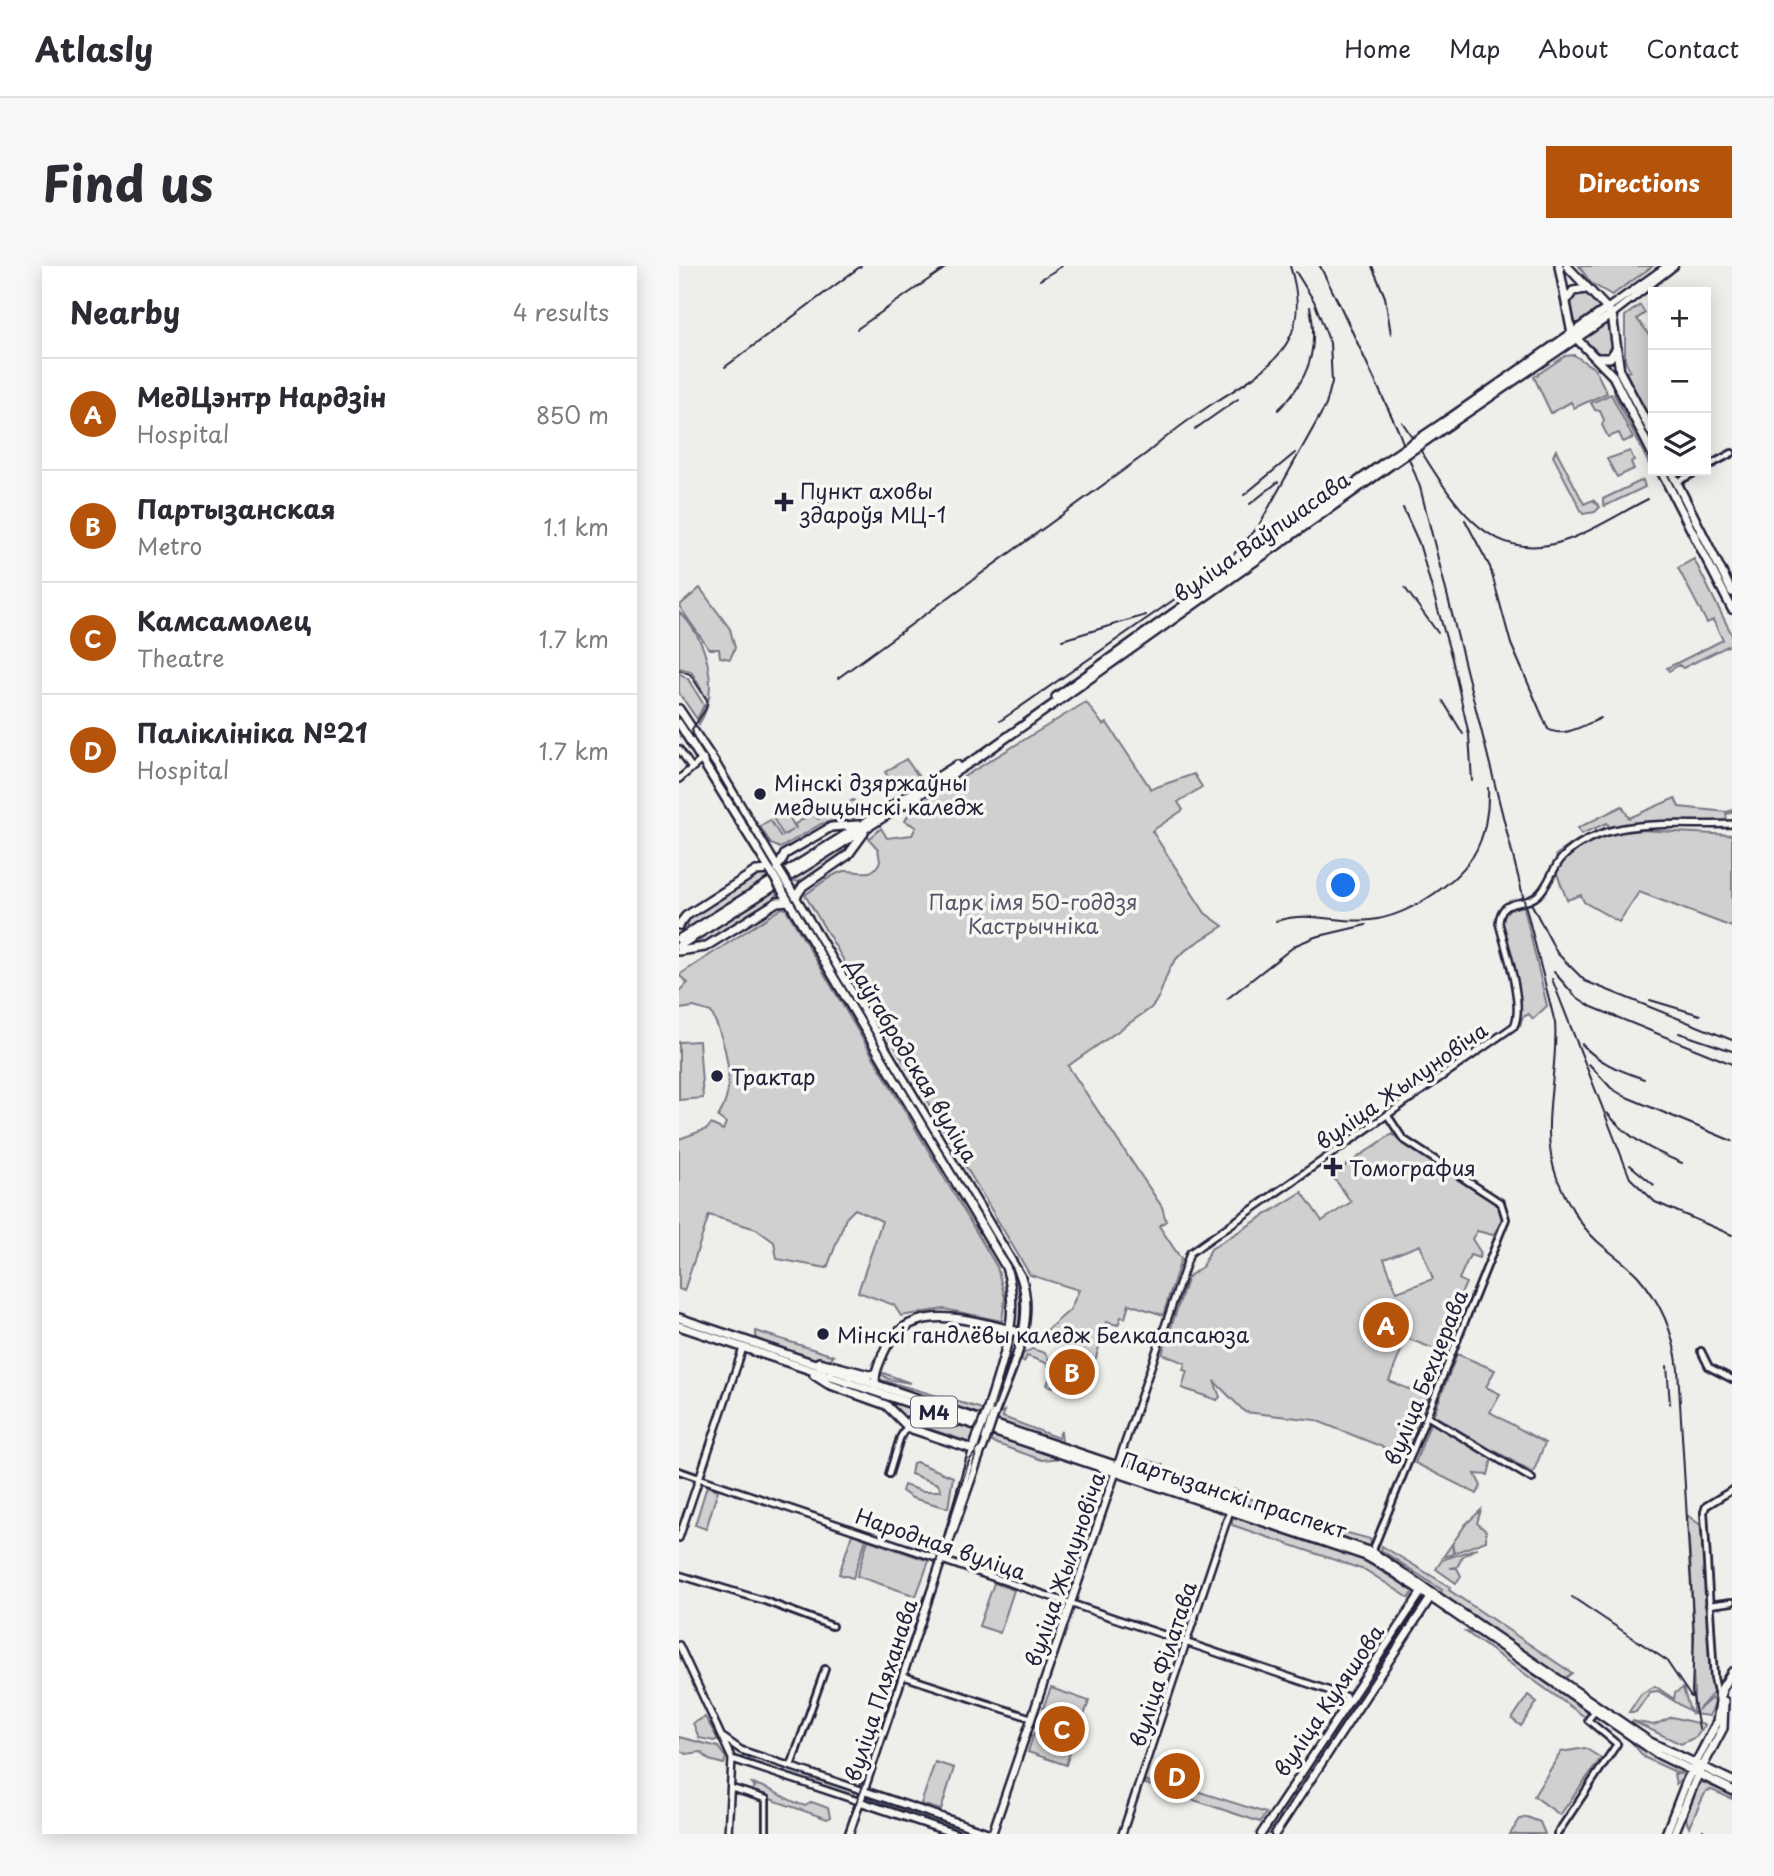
<!DOCTYPE html>
<html lang="en">
<head>
<meta charset="utf-8">
<style>
  :root { --surface:#fff; --page:#f7f7f7; --text:#2b2b33; --muted:#7c7c81; --line:#e1e1e2; --accent:#b45309 }
  body { margin:0; font-family:"Playpen Sans",sans-serif; background:var(--page); color:var(--text) }
  .controls { position:absolute; right:21px; top:21px; display:grid; overflow:hidden; border-radius:0px; box-shadow:0 4px 18px #0003 }
  .controls button { width:63px; height:63px; display:grid; place-items:center; padding:0; border:0; border-bottom:2px solid var(--line); background:var(--surface); color:var(--text); font:35px sans-serif }
  .you { position:absolute; left:665px; top:620px; width:24px; height:24px; margin:-18px; border:5px solid #fff; border-radius:50%; background:#1a73e8; box-shadow:0 0 0 10px #1a73e833 }
  .badge { display:grid; place-items:center; width:46px; height:46px; border-radius:50%; background:var(--accent); color:#fff; font-size:23px; font-weight:700 }
  .pin { position:absolute; translate:-50% -50%; border:4px solid #fff; box-shadow:0 2px 7px #0006 }
  .list { margin:0; padding:0; list-style:none }
  h2 { display:flex; justify-content:space-between; align-items:center; height:91px; margin:0; padding:0 28px; font-size:30px }
  h2 small { font-size:23px; font-weight:400; color:var(--muted) }
  .list li { display:grid; grid-template-columns:46px 1fr auto; gap:21px; align-items:center; box-sizing:border-box; height:112px; padding:0 28px; border-top:2px solid var(--line) }
  .list b { display:block; font-size:26px; white-space:nowrap }
  .list p { margin:0; font-size:23px; white-space:nowrap; color:var(--muted) }
  .list em { font-size:23px; font-style:normal; color:var(--muted) }
  .icon { flex:none; width:38px; height:38px; fill:none; stroke:currentColor; stroke-width:2; stroke-linecap:round; stroke-linejoin:round }
  .map { position:relative; flex:none; width:1053px; height:1568px; overflow:hidden; border-radius:0px }
  header { display:flex; align-items:center; gap:42px; box-sizing:border-box; height:98px; padding:0 35px; background:var(--surface); border-bottom:2px solid var(--line) }
  header strong { font-size:33px }
  nav { display:flex; gap:38px; margin-inline-start:auto; font-size:24px }
  .intro { display:flex; align-items:center; justify-content:space-between; box-sizing:border-box; height:168px; padding:0 42px }
  h1 { margin:0; font-size:49px }
  .button { padding:18px 32px; border-radius:0px; background:var(--accent); color:#fff; font-size:24px; font-weight:700 }
  main { display:flex; gap:42px; padding:0 42px }
  aside { flex:1; background:var(--surface); border-radius:0px; box-shadow:0 4px 18px #0003 }
  .map>svg:first-child { display:block }
  .green { fill:#d0d0d1; stroke:#797986; stroke-width:2; fill-rule:evenodd }
  .lines { fill:none; stroke-linecap:round; stroke-linejoin:round }
  .minor-casing { stroke:#22223b; stroke-width:10 }
  .tertiary-casing { stroke:#22223b; stroke-width:10 }
  .secondary-casing { stroke:#22223b; stroke-width:11 }
  .primary-casing { stroke:#22223b; stroke-width:12 }
  .minor { stroke:#f6f6f2; stroke-width:4.5 }
  .tertiary { stroke:#f6f6f2; stroke-width:5 }
  .secondary { stroke:#f6f6f2; stroke-width:6 }
  .primary { stroke:#f6f6f2; stroke-width:7 }
  .tram { stroke:#22223b; stroke-width:2 }
  .rail { stroke:#22223b; stroke-width:2 }
  .primary-bridge-casing { stroke:#22223b; stroke-width:12; stroke-linecap:butt }
  .primary-bridge { stroke:#f6f6f2; stroke-width:7 }
  .poi-dot { fill:#22223b; stroke:#f6f6f2; stroke-width:2.5 }
  .labels { text-anchor:middle; dominant-baseline:central; stroke-width:7; stroke-linejoin:round; paint-order:stroke }
  .shield { fill:#f6f6f2; stroke:#626272; stroke-width:2 }
  .shield-label { font-size:19px; font-weight:bold; fill:#22223b }
  .poi-label { font-size:21px; fill:#22223b; stroke:#f6f6f2; text-anchor:start }
  .street-label { font-size:21px; fill:#22223b; stroke:#f6f6f2 }
  .park-label { font-size:21px; fill:#565668; stroke:#f6f6f2 }
</style>
</head>
<body>
<header>
<strong>Atlasly</strong>
<nav><a>Home</a><a>Map</a><a>About</a><a>Contact</a></nav>
</header>
<div class="intro"><h1>Find us</h1><a class="button">Directions</a></div>
<main>
<aside>
<h2>Nearby<small>4 results</small></h2>
<ul class="list">
<li><span class="badge">A</span><div><b>МедЦэнтр Нардзін</b><p>Hospital</p></div><em>850 m</em></li>
<li><span class="badge">B</span><div><b>Партызанская</b><p>Metro</p></div><em>1.1 km</em></li>
<li><span class="badge">C</span><div><b>Камсамолец</b><p>Theatre</p></div><em>1.7 km</em></li>
<li><span class="badge">D</span><div><b>Паліклініка №21</b><p>Hospital</p></div><em>1.7 km</em></li>
</ul>
</aside>
<div class="map">
<svg width="1053" height="1568" viewBox="0 0 1053 1568">
  <rect width="100%" height="100%" fill="#eeeeeb"/>
  <filter id="ink" filterUnits="userSpaceOnUse"><feTurbulence type="fractalNoise" baseFrequency=".0143" numOctaves="2"/><feDisplacementMap in="SourceGraphic" scale="14" xChannelSelector="R" yChannelSelector="G"/><feConvolveMatrix kernelMatrix="1 2 1 2 8 2 1 2 1" color-interpolation-filters="sRGB"/></filter>
  <g filter="url(#ink)">
    <path class="green" d="M 900,0 L 974,0 L 933,29 L 912,17 Z
      M 905,26 L 923,43 L 897,61 L 892,35 L 896,28 Z
      M 961,39 L 966,47 L 958,53 L 974,73 L 974,161 L 947,106 L 951,105 L 946,94 L 946,50 Z
      M 928,55 L 934,80 L 929,87 L 922,89 L 903,72 Z
      M 895,89 L 916,103 L 928,127 L 895,142 L 892,136 L 872,147 L 855,111 L 886,90 Z
      M 939,127 L 974,195 L 974,205 L 977,205 L 974,206 L 935,128 Z
      M 932,128 L 954,172 L 944,176 L 940,167 L 929,171 L 923,159 L 925,154 L 921,145 L 916,144 L 912,137 Z
      M 877,184 L 905,238 L 914,234 L 921,241 L 916,246 L 904,248 L 874,190 Z
      M 951,185 L 955,194 L 952,196 L 955,203 L 938,211 L 928,193 Z
      M 964,214 L 966,221 L 926,240 L 924,238 L 924,233 Z
      M 1015,293 L 1053,369 L 1053,378 L 1004,402 L 1000,399 L 990,405 L 988,402 L 1044,374 L 1034,354 L 1028,357 L 999,302 Z
      M 21,322 L 51,363 L 56,382 L 51,393 L 41,391 L 40,383 L 30,383 L 0,340 Z
      M 0,346 C 28,371 42,424 20,458 L 19,455 L 29,435 L 12,405 L 0,402 Z
      M 0,407 L 9,413 L 25,439 L 18,453 L 0,427 Z
      M 407,436 L 424,459 L 428,457 L 472,523 L 515,508 L 523,521 L 499,536 L 504,544 L 473,565 L 526,647 L 544,660 C 527,672 501,683 491,702 C 484,716 483,730 472,742 L 389,800 L 483,941 L 487,955 L 480,960 L 502,993 L 484,1049 L 450,1038 L 446,1052 L 442,1051 L 439,1059 L 427,1056 L 417,1092 L 409,1100 L 409,1108 L 400,1095 L 395,1098 L 381,1074 L 374,1075 L 368,1064 L 391,1044 L 400,1024 L 351,1009 L 126,629 C 136,622 153,607 166,605 C 180,604 194,613 201,595 L 199,583 L 190,573 L 202,562 L 208,572 L 233,569 L 237,561 L 226,555 L 232,543 Z
      M 227,493 L 240,511 L 222,522 L 216,520 L 206,506 Z
      M 996,532 L 1000,541 L 1048,546 L 1053,544 L 1053,547 L 1047,548 L 1048,555 L 958,557 L 932,562 L 878,592 L 877,589 L 897,575 L 930,560 L 928,557 L 902,568 L 899,562 L 943,540 L 950,552 Z
      M 174,534 L 186,548 L 173,553 L 172,547 L 167,544 L 164,547 L 167,552 L 142,558 L 101,582 L 92,578 L 81,560 L 91,554 L 102,571 L 114,564 L 104,569 L 94,552 L 107,545 L 117,563 L 116,558 L 134,547 L 139,553 Z
      M 961,564 L 1053,569 L 1053,661 L 960,626 L 940,656 L 905,636 L 902,629 L 888,634 L 877,605 C 896,576 928,568 961,564 Z
      M 160,584 L 163,584 L 164,590 L 124,616 L 115,615 L 114,612 Z
      M 84,607 L 90,613 L 13,661 L 8,660 L 11,651 Z
      M 95,623 L 98,629 L 94,634 L 26,678 L 20,677 L 21,671 Z
      M 844,637 L 868,740 L 854,753 L 850,748 L 844,751 L 841,760 L 842,739 L 823,655 L 828,643 Z
      M 103,642 L 107,643 L 318,1001 L 326,1032 L 323,1055 L 265,1043 L 222,1050 L 215,1039 L 179,1026 L 203,955 L 176,943 L 167,952 L 148,1002 L 98,993 L 95,976 L 77,963 L 30,949 L 5,1025 L 0,1023 L 0,873 L 28,863 L 32,858 L 44,864 L 47,857 L 39,851 C 59,821 47,776 32,746 L 15,741 L 0,743 L 0,725 L 9,717 L 0,709 Z
      M 20,775 L 24,832 L 0,834 L 0,776 Z
      M 713,868 L 817,936 L 825,952 L 814,969 L 798,965 L 793,973 L 802,987 L 800,992 L 791,989 L 780,1013 L 787,1017 L 778,1037 L 781,1052 L 766,1087 L 727,1072 L 710,1115 L 749,1131 L 726,1190 L 636,1154 L 566,1146 L 535,1115 L 541,1131 L 538,1134 L 503,1122 L 508,1105 L 504,1104 L 506,1097 L 483,1088 L 509,1011 L 523,1001 L 532,983 L 623,926 L 643,955 L 672,936 L 653,909 ZM 741,979 L 754,1013 L 718,1026 L 705,993 Z
      M 77,1065 L 155,1090 L 149,1095 L 133,1093 L 77,1075 Z
      M 353,1083 L 366,1087 L 378,1107 L 374,1121 L 368,1119 L 373,1106 L 367,1097 L 348,1090 L 345,1096 L 342,1095 L 344,1088 Z
      M 778,1088 L 816,1104 L 807,1121 L 821,1128 L 811,1146 L 866,1177 L 854,1207 L 815,1184 L 809,1209 L 796,1208 L 802,1220 L 798,1228 L 736,1197 Z
      M 199,1105 L 231,1117 L 209,1113 L 202,1108 L 200,1113 L 300,1142 L 304,1146 L 302,1152 L 199,1117 Z
      M 150,1112 L 261,1151 L 225,1154 L 203,1134 Z
      M 325,1145 L 324,1151 L 379,1172 L 382,1165 L 383,1178 L 316,1156 L 318,1149 Z
      M 241,1153 L 298,1163 L 292,1177 L 233,1157 Z
      M 313,1168 L 384,1192 L 363,1194 L 310,1175 Z
      M 447,1185 L 451,1193 L 447,1194 L 461,1198 L 469,1194 L 484,1199 L 483,1210 L 546,1231 L 554,1230 L 553,1235 L 448,1199 L 444,1194 Z
      M 237,1196 L 274,1211 L 269,1242 L 233,1232 L 223,1225 L 225,1219 L 243,1225 L 262,1225 L 259,1218 L 232,1208 L 234,1197 Z
      M 28,1220 L 39,1224 L 27,1263 L 16,1259 Z
      M 556,1223 L 566,1231 L 647,1258 L 647,1261 L 691,1273 L 693,1280 L 689,1282 L 558,1237 L 553,1225 Z
      M 802,1244 L 798,1257 L 807,1265 L 807,1275 L 775,1287 L 773,1277 L 774,1288 L 764,1291 L 787,1258 Z
      M 1008,1249 L 1024,1261 L 1036,1425 L 1019,1444 L 1033,1432 L 1036,1438 L 1030,1450 L 1015,1448 L 1018,1445 L 1013,1447 C 1017,1432 1014,1416 1014,1400 C 1015,1349 1012,1299 1008,1249 Z
      M 553,1251 L 682,1293 L 735,1325 L 730,1332 L 688,1305 L 553,1259 Z
      M 173,1268 L 187,1273 L 174,1312 L 160,1308 Z
      M 189,1274 L 250,1295 L 237,1330 L 178,1310 Z
      M 703,1280 L 771,1321 L 770,1324 L 893,1407 L 885,1413 L 762,1327 L 763,1324 L 702,1284 Z
      M 798,1282 L 784,1290 L 778,1301 L 771,1302 L 778,1302 L 782,1310 L 777,1317 L 757,1303 L 763,1294 Z
      M 315,1317 L 335,1324 L 321,1367 L 300,1360 Z
      M 721,1361 L 726,1365 L 642,1489 L 638,1486 Z
      M 787,1366 L 799,1367 L 911,1447 L 906,1451 Z
      M 976,1420 L 995,1433 L 996,1427 L 1004,1422 L 1011,1445 L 979,1425 L 971,1426 L 957,1446 L 950,1446 L 962,1428 Z
      M 372,1422 L 410,1435 L 403,1455 L 364,1442 Z
      M 849,1429 L 858,1436 L 842,1460 L 833,1453 Z
      M 26,1451 L 39,1473 L 35,1475 L 20,1472 L 14,1457 Z
      M 993,1451 L 1026,1459 L 1017,1471 L 1002,1478 L 953,1455 L 975,1459 Z
      M 355,1467 L 393,1480 L 387,1499 L 349,1486 Z
      M 0,1471 L 39,1481 L 47,1492 L 45,1498 L 30,1494 L 22,1486 L 7,1488 L 0,1484 Z
      M 949,1472 L 1001,1504 L 1004,1511 L 1001,1520 L 1002,1514 L 997,1518 L 995,1508 L 1001,1508 L 966,1492 Z
      M 906,1482 L 922,1492 L 881,1549 L 855,1530 L 882,1486 Z
      M 66,1487 L 128,1508 L 129,1511 L 176,1524 L 174,1531 L 75,1498 L 63,1491 Z
      M 637,1490 L 642,1494 L 593,1568 L 583,1568 Z
      M 256,1496 L 275,1502 L 262,1544 L 242,1538 Z
      M 465,1514 L 473,1517 L 476,1514 L 477,1518 L 483,1514 L 587,1547 L 581,1556 L 464,1517 Z
      M 1023,1516 L 1053,1529 L 1053,1533 L 1033,1524 L 1027,1525 L 1010,1561 C 1002,1550 1014,1525 1023,1516 Z
      M 73,1518 C 91,1520 107,1535 126,1540 L 133,1536 L 149,1542 L 151,1551 L 148,1553 L 71,1526 L 76,1521 Z
      M 192,1529 L 307,1568 L 283,1568 L 190,1537 Z
      M 848,1551 L 861,1556 L 866,1568 L 831,1568 L 841,1553 Z"/>
    <g class="lines">
      <g class="minor-casing">
        <path id="minor" d="M 1027,201 L 1053,187
          M 998,216 L 1019,205
          M 1022,1085 L 1030,1101 L 1053,1113
          M 748,1150 L 853,1213
          M 0,1205 L 20,1212
          M 210,1208 L 221,1172 L 228,1160
          M 693,1286 L 827,953 L 822,937 L 724,873 L 709,850
          M 0,1309 L 86,1335 L 153,1360
          M 1030,1339 L 1053,1336
          M 224,1410 L 352,1452
          M 1040,1434 L 1035,1412 L 1025,1246 L 1027,1240 L 1053,1224
          M 112,1500 L 146,1403
          M 52,1522 L 87,1533 L 87,1568
          M 878,1568 L 938,1478 L 909,1454 L 916,1445"/>
      </g>
      <g class="tertiary-casing">
        <path id="tertiary" d="M 0,483 L 13,502
          M 0,513 L 25,492
          M 438,1200 L 511,987 L 835,760 C 846,740 826,680 820,657 C 822,630 846,642 859,629 C 870,619 873,603 883,592 C 926,548 997,561 1053,558
          M 20,1212 L 666,1430 L 668,1436
          M 0,1272 L 64,1082
          M 0,1379 L 53,1493 L 49,1568
          M 45,1472 L 62,1484 L 185,1525
          M 53,1493 L 182,1536
          M 443,1568 L 552,1242"/>
      </g>
      <g class="secondary-casing">
        <path id="secondary" d="M 929,42 L 988,0
          M 933,48 L 995,0
          M 269,1279 L 303,1183
          M 185,1525 L 313,1568
          M 182,1536 L 277,1568
          M 170,1568 L 264,1290 L 294,1184
          M 313,1568 L 438,1202
          M 582,1568 L 745,1322
          M 596,1568 L 754,1328"/>
      </g>
      <g class="primary-casing">
        <path id="primary" d="M 880,0 L 893,68 L 934,110 L 974,189
          M 888,0 L 933,48 L 941,106 L 974,169
          M 887,35 L 894,25 L 907,23
          M 918,92 L 931,92 L 938,82
          M 768,154 L 929,42
          M 771,158 L 933,48
          M 982,205 L 1053,343
          M 992,205 L 1053,326
          M 377,431 L 710,193
          M 0,443 L 36,497 L 99,603
          M 0,457 L 91,604
          M 99,602 L 106,588 L 152,561 L 179,559
          M 109,619 L 342,1011 C 358,1057 331,1106 315,1148
          M 103,624 L 327,1001 C 343,1051 322,1098 308,1146
          M 116,632 L 124,620 L 169,589 L 185,567
          M 0,659 L 7,650 L 77,605 L 91,604
          M 0,673 L 278,499
          M 0,680 L 300,491 L 713,198
          M 0,685 L 26,681 L 98,636 L 110,635
          M 0,1052 L 693,1286 L 971,1476 L 1053,1515
          M 0,1060 L 687,1290 L 715,1306 L 979,1488 L 1053,1524
          M 140,1096 L 190,1109 L 197,1107
          M 135,1109 L 149,1118 L 207,1139 L 230,1162 L 296,1184 L 303,1183 L 307,1172
          M 197,1119 C 194,1109 200,1098 204,1088 C 229,1029 298,1057 345,1067
          M 230,1162 L 231,1154 L 236,1151 L 277,1156
          M 294,1184 L 299,1169
          M 987,1568 L 1008,1514 L 1038,1456 L 1043,1422 L 1053,1406
          M 995,1568 L 1016,1515 L 1044,1462 L 1045,1435"/>
      </g>
      <use href="#minor" class="minor"/>
      <use href="#tertiary" class="tertiary"/>
      <use href="#secondary" class="secondary"/>
      <use href="#primary" class="primary"/>
      <path class="tram" d="M 0,404 L 11,408 L 28,434 L 27,443 L 13,463 L 15,471
        M 0,450 L 37,505 L 334,1003 C 357,1056 318,1128 301,1180 L 290,1195 L 184,1520 L 165,1568"/>
      <path class="rail" d="M 641,0 L 660,38
        M 693,0 L 706,31 L 712,68
        M 361,14 L 383,0
        M 657,31 L 719,164 L 741,221 L 876,757 C 880,807 859,862 878,912 C 886,932 901,960 918,975 C 931,987 947,997 959,1010 C 982,1036 995,1068 999,1103 L 1015,1370 L 1013,1426 L 1020,1463
        M 178,63 L 269,0
        M 46,101 L 182,0
        M 599,144 C 630,114 640,83 631,41
        M 723,156 C 764,214 799,306 888,274 C 916,264 943,246 969,233
        M 516,163 L 559,133
        M 565,229 L 616,187
        M 571,238 L 599,216
        M 724,242 L 740,277 L 773,393 L 790,469 L 793,515
        M 786,254 L 811,301 L 832,378 L 869,463 C 884,473 907,458 922,452
        M 726,322 L 759,367
        M 383,374 L 467,349
        M 159,412 L 468,187 C 489,169 510,153 533,138 C 589,103 636,78 611,0
        M 764,435 L 784,468
        M 321,455 L 546,298 L 579,261 L 647,139 L 653,116 L 651,77 L 635,35 L 617,6
        M 853,639 L 878,687 L 906,715 L 1053,774
        M 597,655 C 633,644 658,658 692,654 C 728,650 774,620 794,590 C 806,571 810,544 809,522
        M 875,706 L 896,730 L 913,741 L 1053,798
        M 873,713 L 951,912 L 976,936 L 1053,969
        M 548,733 L 617,679 L 636,671 L 687,659
        M 971,734 L 1021,749
        M 1000,767 L 1053,785
        M 903,778 C 919,797 943,805 965,813
        M 910,798 L 932,822 L 945,830 L 1053,875
        M 928,847 C 950,873 972,884 1003,897
        M 951,899 L 975,919
        M 988,1100 L 991,1138
        M 893,1331 L 987,1394 L 1012,1431
        M 1024,1564 L 1025,1568"/>
      <g class="primary-bridge-casing">
        <path id="primary-bridge" d="M 710,193 L 768,154
          M 713,198 L 771,158
          M 99,603 L 109,619
          M 91,604 L 103,624
          M 299,1169 L 308,1146
          M 307,1172 L 315,1148"/>
      </g>
      <use href="#primary-bridge" class="primary-bridge"/>
    </g>
  </g>
  <g class="poi-dot">
    <path d="M101.5 225.5h7v7h7v7h-7v7h-7v-7h-7v-7h7z"/>
    <circle cx="81" cy="528" r="7"/>
    <circle cx="38" cy="810" r="7"/>
    <path d="M650.5 890.5h7v7h7v7h-7v7h-7v-7h-7v-7h7z"/>
    <circle cx="144" cy="1068" r="7"/>
  </g>
  <g class="labels">
    <rect class="shield" x="232" y="1130.5" width="46" height="31" rx="5"/>
    <g class="shield-label">
      <text x="255" y="1146">М4</text>
    </g>
    <g class="poi-label">
      <text x="121" y="224">Пункт аховы<tspan x="121" dy="24">здароўя МЦ-1</tspan></text>
      <text x="95" y="516">Мінскі дзяржаўны<tspan x="95" dy="24">медыцынскі каледж</tspan></text>
      <text x="52" y="810">Трактар</text>
      <text x="670" y="901">Томография</text>
      <text x="158" y="1068">Мінскі гандлёвы каледж Белкаапсаюза</text>
    </g>
    <g class="street-label">
      <text transform="translate(582 270) rotate(-35)">вуліца Ваўпшасава</text>
      <text transform="translate(234 794) rotate(59)">Даўгабродская вуліца</text>
      <text transform="translate(722 819) rotate(-35)">вуліца Жылуновіча</text>
      <text transform="translate(746 1111) rotate(-68)">вуліца Бехцерава</text>
      <text transform="translate(555 1228) rotate(18)">Партызанскі праспект</text>
      <text transform="translate(262 1277) rotate(19)">Народная вуліца</text>
      <text transform="translate(385 1303) rotate(-71)">вуліца Жылуновіча</text>
      <text transform="translate(483 1398) rotate(-72)">вуліца Філатава</text>
      <text transform="translate(201 1424) rotate(-72)">вуліца Пляханава</text>
      <text transform="translate(649 1434) rotate(-56)">вуліца Куляшова</text>
    </g>
    <g class="park-label">
      <text x="354" y="635">Парк імя 50-годдзя<tspan x="354" dy="24">Кастрычніка</tspan></text>
    </g>
  </g>
</svg>
<div class="controls">
<button>+</button>
<button>−</button>
<button><svg class="icon" aria-label="layers" viewBox="0 0 24 24"><path d="M12 4l9 5-9 5-9-5zM3 14l9 5 9-5"/></svg></button>
</div>
<div class="you"></div>
<div class="pin badge" style="left:707px;top:1059px">A</div>
<div class="pin badge" style="left:393px;top:1106px">B</div>
<div class="pin badge" style="left:383px;top:1463px">C</div>
<div class="pin badge" style="left:498px;top:1510px">D</div>
</div>
</main>
</body>
</html>
